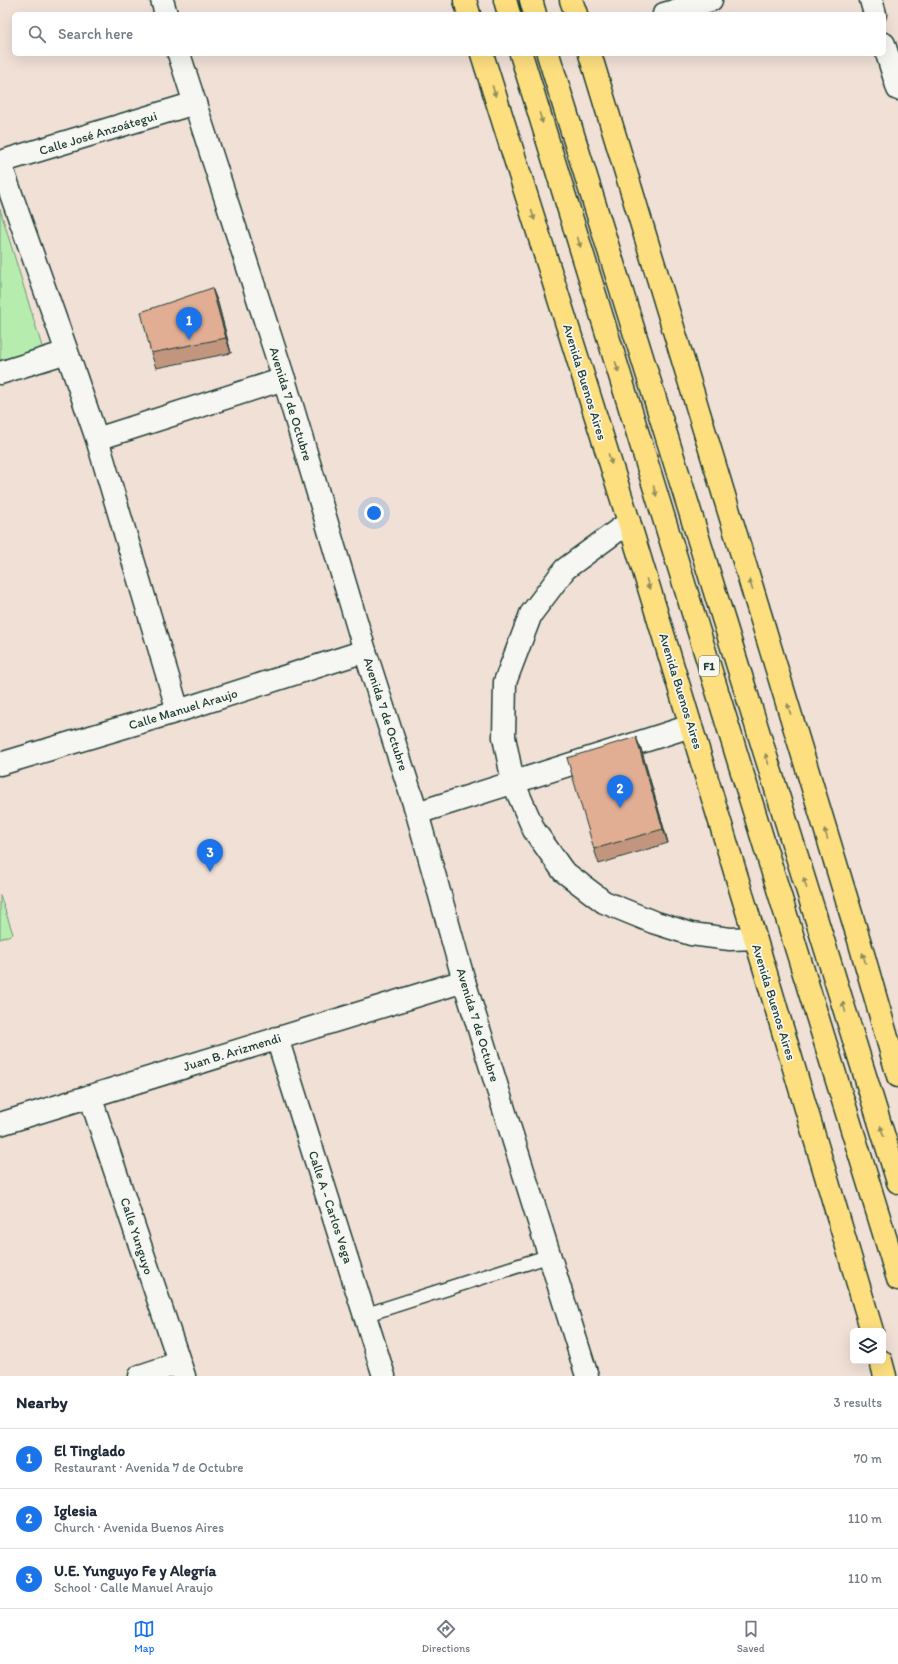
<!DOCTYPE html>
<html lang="en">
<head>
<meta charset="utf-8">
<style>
  :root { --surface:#fff; --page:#f2f2f3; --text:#1f2937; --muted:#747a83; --line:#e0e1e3; --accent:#1a73e8 }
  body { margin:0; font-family:Itim,sans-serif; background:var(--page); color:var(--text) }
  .controls { position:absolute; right:12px; bottom:12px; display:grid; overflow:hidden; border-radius:6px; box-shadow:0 4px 16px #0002 }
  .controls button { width:36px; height:36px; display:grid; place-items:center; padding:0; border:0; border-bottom:1px solid var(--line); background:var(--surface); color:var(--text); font:20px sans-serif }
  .you { position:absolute; left:374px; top:513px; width:14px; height:14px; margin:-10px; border:3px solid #fff; border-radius:50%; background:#1a73e8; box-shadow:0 0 0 6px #1a73e833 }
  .badge { display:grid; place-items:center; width:26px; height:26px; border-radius:50%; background:var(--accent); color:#fff; font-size:13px; font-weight:700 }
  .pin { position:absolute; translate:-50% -33px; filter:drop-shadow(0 1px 2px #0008) }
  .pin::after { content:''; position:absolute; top:21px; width:14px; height:12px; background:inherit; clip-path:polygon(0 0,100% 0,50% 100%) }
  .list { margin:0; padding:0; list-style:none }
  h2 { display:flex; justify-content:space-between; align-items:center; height:52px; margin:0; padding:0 16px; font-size:17px }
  h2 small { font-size:13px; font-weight:400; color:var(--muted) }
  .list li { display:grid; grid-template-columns:26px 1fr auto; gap:12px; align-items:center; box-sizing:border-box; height:60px; padding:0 16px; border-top:1px solid var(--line) }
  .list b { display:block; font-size:15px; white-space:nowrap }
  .list p { margin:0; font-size:13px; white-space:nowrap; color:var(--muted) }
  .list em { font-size:13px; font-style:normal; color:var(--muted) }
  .icon { flex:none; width:22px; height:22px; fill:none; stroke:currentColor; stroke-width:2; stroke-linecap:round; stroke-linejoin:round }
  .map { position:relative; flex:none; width:898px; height:1376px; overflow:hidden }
  .search { position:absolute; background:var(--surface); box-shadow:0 4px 16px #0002; left:12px; right:12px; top:12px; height:44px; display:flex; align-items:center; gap:10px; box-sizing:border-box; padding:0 14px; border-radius:6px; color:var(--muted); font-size:15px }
  .sheet { height:232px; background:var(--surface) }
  nav { display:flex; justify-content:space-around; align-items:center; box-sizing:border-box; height:56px; border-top:1px solid var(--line); background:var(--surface); font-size:11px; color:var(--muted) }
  nav a { display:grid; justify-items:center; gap:2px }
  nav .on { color:var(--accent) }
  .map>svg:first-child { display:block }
  .green { fill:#b6edaf; stroke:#6a9572 }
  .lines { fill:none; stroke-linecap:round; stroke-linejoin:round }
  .service-casing { stroke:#1f3d34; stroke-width:16 }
  .minor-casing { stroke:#1f3d34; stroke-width:25 }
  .tertiary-casing { stroke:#1f3d34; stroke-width:25 }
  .primary-casing { stroke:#1f3d34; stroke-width:25 }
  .trunk-casing { stroke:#1f3d34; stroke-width:25 }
  .service { stroke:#f6f6f2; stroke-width:13 }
  .minor { stroke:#f6f6f2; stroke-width:22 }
  .tertiary { stroke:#f6f6f2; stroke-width:22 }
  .primary { stroke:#fddf80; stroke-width:22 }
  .trunk { stroke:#fddf80; stroke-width:22 }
  .wall { fill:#c2967e; stroke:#1f3d34 }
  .shaded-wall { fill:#9e7a67; stroke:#1f3d34 }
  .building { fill:#e1ae93; stroke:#1f3d34 }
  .oneway { fill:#8e8e5a }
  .labels { text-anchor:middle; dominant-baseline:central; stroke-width:3.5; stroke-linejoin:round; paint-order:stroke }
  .shield { fill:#f6f6f2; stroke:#60746d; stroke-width:1 }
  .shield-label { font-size:12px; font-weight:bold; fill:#1f3d34 }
  .street-label { font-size:13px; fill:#1f3d34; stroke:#f6f6f2 }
</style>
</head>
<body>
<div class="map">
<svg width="898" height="1376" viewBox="0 0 898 1376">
  <rect width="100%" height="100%" fill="#f0e0d6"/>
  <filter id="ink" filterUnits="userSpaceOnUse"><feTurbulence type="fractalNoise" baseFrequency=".025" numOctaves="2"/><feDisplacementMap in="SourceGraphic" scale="8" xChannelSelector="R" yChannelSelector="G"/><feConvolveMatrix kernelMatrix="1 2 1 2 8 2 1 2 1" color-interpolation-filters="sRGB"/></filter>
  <g filter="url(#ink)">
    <path class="green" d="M 0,209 L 43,350 L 0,364 Z
      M 0,895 L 13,934 L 0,939 Z"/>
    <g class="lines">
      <g class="service-casing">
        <path id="service" d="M 365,1315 L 549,1256"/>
      </g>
      <g class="minor-casing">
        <path id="minor" d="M 871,0 L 875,14
          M 664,14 L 711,0
          M 884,44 L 898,89
          M 0,162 L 195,103
          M 0,163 L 67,352 L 97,439 L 178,711
          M 0,373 L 67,352
          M 97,439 L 284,379
          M 629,522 L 565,569 L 531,614 L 505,682 L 504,737 L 513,782 L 534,830 L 563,871 L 604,902 L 653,922 L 691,934 L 730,939 L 755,938
          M 0,764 L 178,711 L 365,651
          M 417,813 L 691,726
          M 277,1038 L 384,1376
          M 90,1096 L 184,1376
          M 0,1124 L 464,981
          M 140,1376 L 179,1363"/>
      </g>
      <g class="tertiary-casing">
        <path id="tertiary" d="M 162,0 L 166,14
          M 179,54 L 284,379 L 365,651 L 417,813 L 464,981 L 587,1376"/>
      </g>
      <g class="primary-casing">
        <path id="primary" d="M 465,0 L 469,14
          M 571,0 L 576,14
          M 482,54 L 629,522 L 764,967 L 872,1331
          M 590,54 L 859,940 L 898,1076
          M 881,1361 L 885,1376"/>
      </g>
      <g class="trunk-casing">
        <path id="trunk" d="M 505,0 L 509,14
          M 531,0 L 535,14
          M 521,54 L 898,1279
          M 548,54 L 898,1182"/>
      </g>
      <use href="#service" class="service"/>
      <use href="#minor" class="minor"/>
      <use href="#tertiary" class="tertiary"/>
      <use href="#primary" class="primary"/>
      <use href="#trunk" class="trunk"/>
    </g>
    <path class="wall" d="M 212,288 L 218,303 L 231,353 L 156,368 L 151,353 Z
      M 636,737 L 642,752 L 668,843 L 599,864 L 594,849 Z"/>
    <path class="shaded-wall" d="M 212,288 L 218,303 L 231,353 L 226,338 Z
      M 636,737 L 642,752 L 668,843 L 663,829 Z"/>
    <path class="building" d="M 212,288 L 226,338 L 151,353 L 141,312 Z
      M 636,737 L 663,829 L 594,849 L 567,758 Z"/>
    <defs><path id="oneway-solid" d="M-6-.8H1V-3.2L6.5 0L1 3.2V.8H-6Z"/></defs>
    <g class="oneway">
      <use href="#oneway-solid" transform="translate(494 91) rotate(73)"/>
      <use href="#oneway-solid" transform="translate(541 118) rotate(73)"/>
      <use href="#oneway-solid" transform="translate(533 215) rotate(73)"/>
      <use href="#oneway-solid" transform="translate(579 242) rotate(73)"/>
      <use href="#oneway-solid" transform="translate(617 367) rotate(73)"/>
      <use href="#oneway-solid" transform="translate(610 459) rotate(73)"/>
      <use href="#oneway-solid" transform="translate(655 491) rotate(73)"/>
      <use href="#oneway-solid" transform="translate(648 584) rotate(73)"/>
      <use href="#oneway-solid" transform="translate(751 585) rotate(-107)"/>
      <use href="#oneway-solid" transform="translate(789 709) rotate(-107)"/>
      <use href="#oneway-solid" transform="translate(767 759) rotate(-107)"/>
      <use href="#oneway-solid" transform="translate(826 834) rotate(-107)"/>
      <use href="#oneway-solid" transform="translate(805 883) rotate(-107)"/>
      <use href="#oneway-solid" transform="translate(864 958) rotate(-106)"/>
      <use href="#oneway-solid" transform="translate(844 1007) rotate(-107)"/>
      <use href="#oneway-solid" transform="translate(882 1131) rotate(-107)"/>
    </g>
  </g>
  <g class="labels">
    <rect class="shield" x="699" y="656" width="20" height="20" rx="3"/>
    <g class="shield-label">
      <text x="709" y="666">F1</text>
    </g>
    <g class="street-label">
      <text transform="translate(98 133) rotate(-17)">Calle José Anzoátegui</text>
      <text transform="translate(585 382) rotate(73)">Avenida Buenos Aires</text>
      <text transform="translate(291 404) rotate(73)">Avenida 7 de Octubre</text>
      <text transform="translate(681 691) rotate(73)">Avenida Buenos Aires</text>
      <text transform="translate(183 709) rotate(-17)">Calle Manuel Araujo</text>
      <text transform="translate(386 714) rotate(72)">Avenida 7 de Octubre</text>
      <text transform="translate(774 1002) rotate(73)">Avenida Buenos Aires</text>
      <text transform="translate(478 1025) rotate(73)">Avenida 7 de Octubre</text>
      <text transform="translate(232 1052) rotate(-17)">Juan B. Arizmendi</text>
      <text transform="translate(331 1207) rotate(72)">Calle A - Carlos Vega</text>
      <text transform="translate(137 1236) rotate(72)">Calle Yunguyo</text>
    </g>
  </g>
</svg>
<div class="controls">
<button><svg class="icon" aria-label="layers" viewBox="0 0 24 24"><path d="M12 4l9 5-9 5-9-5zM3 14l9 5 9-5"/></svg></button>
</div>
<div class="you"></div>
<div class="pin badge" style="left:189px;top:340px">1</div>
<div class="pin badge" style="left:620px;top:808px">2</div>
<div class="pin badge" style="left:210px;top:872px">3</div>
<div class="search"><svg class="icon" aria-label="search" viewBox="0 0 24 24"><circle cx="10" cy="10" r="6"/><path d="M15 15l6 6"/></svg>Search here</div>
</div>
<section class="sheet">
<h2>Nearby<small>3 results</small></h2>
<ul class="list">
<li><span class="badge">1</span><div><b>El Tinglado</b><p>Restaurant · Avenida 7 de Octubre</p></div><em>70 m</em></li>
<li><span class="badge">2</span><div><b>Iglesia</b><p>Church · Avenida Buenos Aires</p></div><em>110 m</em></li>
<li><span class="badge">3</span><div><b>U.E. Yunguyo Fe y Alegría</b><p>School · Calle Manuel Araujo</p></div><em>110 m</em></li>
</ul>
</section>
<nav>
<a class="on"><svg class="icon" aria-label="map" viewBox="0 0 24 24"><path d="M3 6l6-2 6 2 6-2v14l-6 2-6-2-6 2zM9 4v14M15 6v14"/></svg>Map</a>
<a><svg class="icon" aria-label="directions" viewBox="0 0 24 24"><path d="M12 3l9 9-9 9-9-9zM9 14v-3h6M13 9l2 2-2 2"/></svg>Directions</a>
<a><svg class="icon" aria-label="saved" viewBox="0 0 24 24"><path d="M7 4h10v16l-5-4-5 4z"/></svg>Saved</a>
</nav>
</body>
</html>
